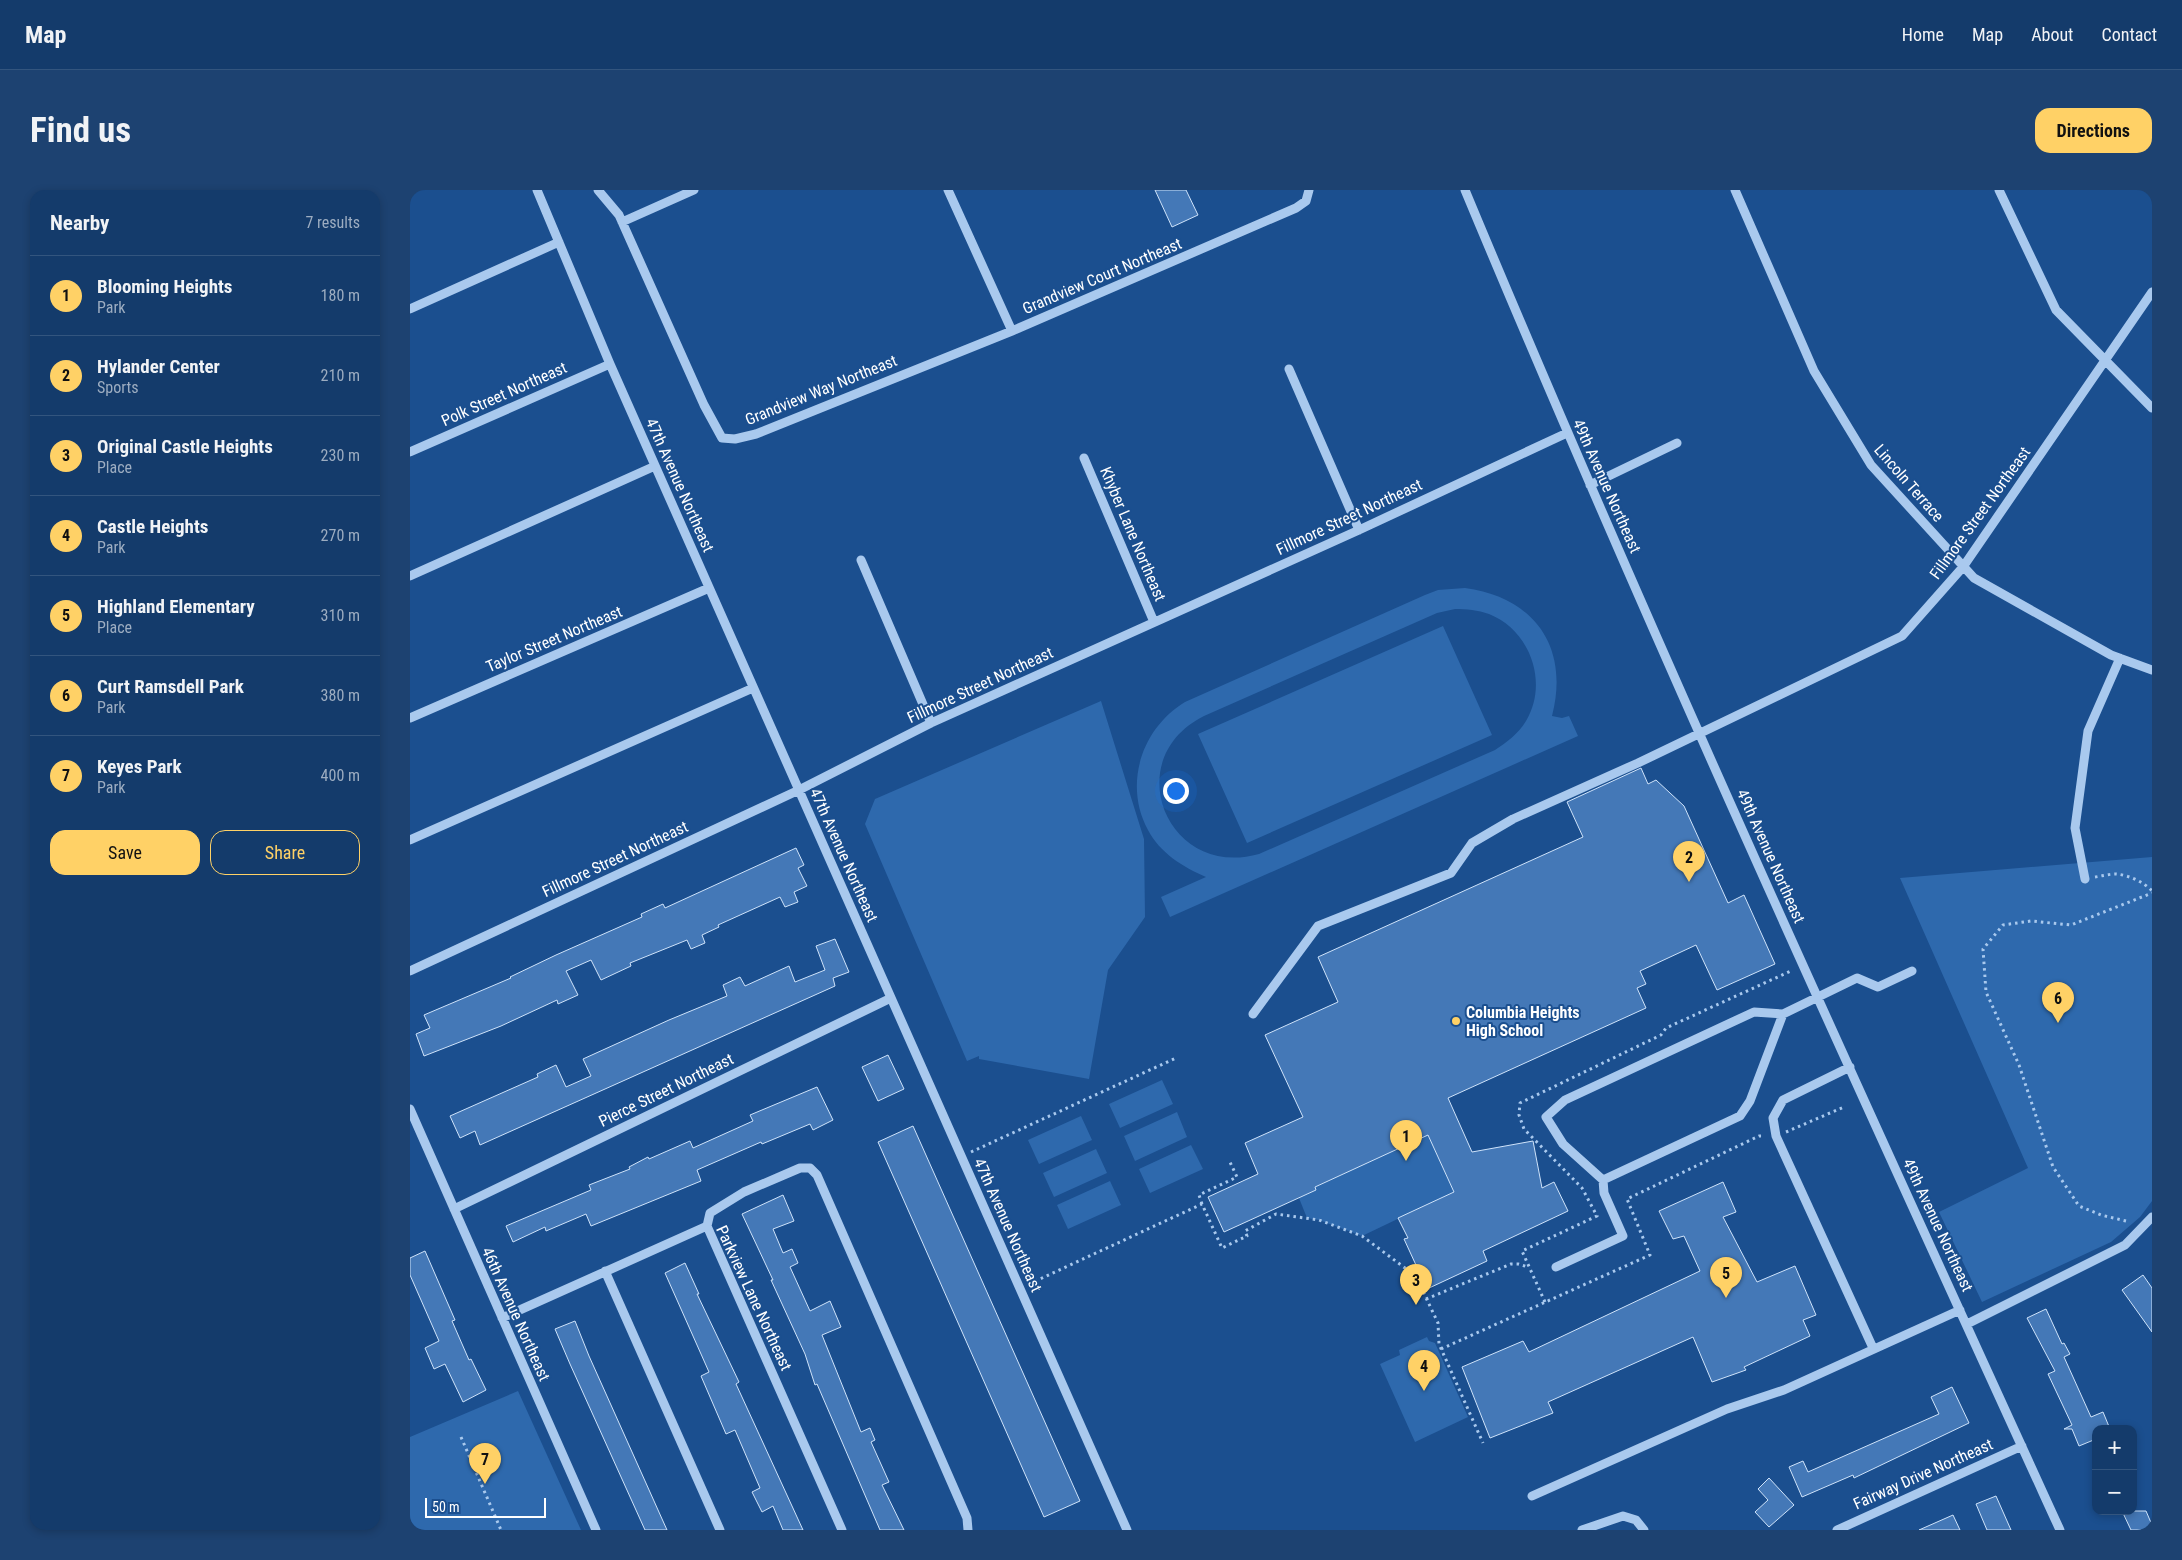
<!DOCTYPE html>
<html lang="en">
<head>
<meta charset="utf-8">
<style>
  :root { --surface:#143b6b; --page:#1d4271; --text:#f1f3f6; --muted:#9dadc1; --line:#33557e; --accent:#ffd166 }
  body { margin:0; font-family:"Roboto Condensed",sans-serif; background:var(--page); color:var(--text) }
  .controls { position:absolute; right:15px; bottom:15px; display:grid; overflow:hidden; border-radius:10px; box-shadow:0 2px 8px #0003 }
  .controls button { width:45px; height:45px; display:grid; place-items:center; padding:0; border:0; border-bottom:1px solid var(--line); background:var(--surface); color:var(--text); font:25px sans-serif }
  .scale { position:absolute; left:15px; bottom:12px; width:121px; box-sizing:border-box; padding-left:5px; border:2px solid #fff; border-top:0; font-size:14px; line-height:18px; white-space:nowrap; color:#fff; -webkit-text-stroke:4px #1b4f8f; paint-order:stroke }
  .you { position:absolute; left:765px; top:600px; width:18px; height:18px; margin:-12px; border:4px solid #fff; border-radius:50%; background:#1a73e8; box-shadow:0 0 0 8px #1a73e833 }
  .badge { display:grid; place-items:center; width:32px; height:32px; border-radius:50%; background:var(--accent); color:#111; font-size:16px; font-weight:700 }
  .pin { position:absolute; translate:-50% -41px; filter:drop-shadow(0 1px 2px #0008) }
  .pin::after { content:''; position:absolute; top:26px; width:18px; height:15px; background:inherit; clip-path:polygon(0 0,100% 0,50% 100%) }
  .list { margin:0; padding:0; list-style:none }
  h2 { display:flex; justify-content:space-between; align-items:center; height:65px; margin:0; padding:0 20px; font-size:21px }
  h2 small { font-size:16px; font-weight:400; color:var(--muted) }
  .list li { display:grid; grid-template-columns:32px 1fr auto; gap:15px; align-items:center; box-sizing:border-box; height:80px; padding:0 20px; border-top:1px solid var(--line) }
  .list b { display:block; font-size:19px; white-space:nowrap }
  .list p { margin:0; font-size:16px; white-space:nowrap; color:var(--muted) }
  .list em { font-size:16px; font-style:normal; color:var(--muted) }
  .actions { display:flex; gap:10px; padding:15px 20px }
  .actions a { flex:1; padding:11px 0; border:1px solid var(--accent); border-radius:15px; text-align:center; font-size:18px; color:var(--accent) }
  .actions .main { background:var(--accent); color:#111 }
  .map { position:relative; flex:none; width:1742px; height:1340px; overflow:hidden; border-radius:15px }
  header { display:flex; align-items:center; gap:30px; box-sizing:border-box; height:70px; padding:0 25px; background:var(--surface); border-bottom:1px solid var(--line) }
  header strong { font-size:24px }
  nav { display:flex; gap:28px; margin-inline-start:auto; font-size:18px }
  .intro { display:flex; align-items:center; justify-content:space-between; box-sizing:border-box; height:120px; padding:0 30px }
  h1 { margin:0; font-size:35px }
  .button { padding:12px 22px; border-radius:15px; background:var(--accent); color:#111; font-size:18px; font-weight:700 }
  main { display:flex; gap:30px; padding:0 30px }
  aside { flex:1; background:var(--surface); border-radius:15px; box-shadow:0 2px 8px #0003 }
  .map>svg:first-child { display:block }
  .green { fill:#2e69ad; fill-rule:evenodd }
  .building { fill:#4478b7; stroke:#cfe3fa }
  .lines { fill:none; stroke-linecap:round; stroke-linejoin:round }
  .path { stroke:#a9c9ee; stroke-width:3; stroke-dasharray:2.5 4; stroke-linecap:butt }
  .minor { stroke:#a9c9ee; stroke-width:9 }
  .poi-dot { fill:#ffd166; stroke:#1b4f8f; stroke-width:2 }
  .labels { text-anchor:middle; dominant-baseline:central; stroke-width:4; stroke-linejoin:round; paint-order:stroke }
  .street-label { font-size:16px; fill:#fff; stroke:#1b4f8f }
  .poi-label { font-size:16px; font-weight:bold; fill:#fff; stroke:#1b4f8f; text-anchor:start }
</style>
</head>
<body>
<header>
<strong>Map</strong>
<nav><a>Home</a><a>Map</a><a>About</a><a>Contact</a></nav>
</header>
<div class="intro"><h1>Find us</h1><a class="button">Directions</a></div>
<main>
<aside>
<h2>Nearby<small>7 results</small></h2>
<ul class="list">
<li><span class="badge">1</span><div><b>Blooming Heights</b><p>Park</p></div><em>180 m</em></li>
<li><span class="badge">2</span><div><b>Hylander Center</b><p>Sports</p></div><em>210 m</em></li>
<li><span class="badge">3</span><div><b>Original Castle Heights</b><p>Place</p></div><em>230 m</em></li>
<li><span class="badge">4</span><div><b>Castle Heights</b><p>Park</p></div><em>270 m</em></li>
<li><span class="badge">5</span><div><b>Highland Elementary</b><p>Place</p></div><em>310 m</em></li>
<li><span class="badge">6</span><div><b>Curt Ramsdell Park</b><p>Park</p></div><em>380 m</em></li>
<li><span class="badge">7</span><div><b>Keyes Park</b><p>Park</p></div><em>400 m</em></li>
</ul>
<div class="actions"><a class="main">Save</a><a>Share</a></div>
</aside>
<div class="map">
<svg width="1742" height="1340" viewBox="0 0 1742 1340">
  <rect width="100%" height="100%" fill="#1b4f8f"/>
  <path class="green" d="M 1055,398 C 1124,407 1160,457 1142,526 L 1152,528 L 1159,526 L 1168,546 L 760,727 L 751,707 L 796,687 C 773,677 750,663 738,640 C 713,594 732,538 775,512 L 1015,405 L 1028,400 ZM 1045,419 C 1056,419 1068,420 1079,424 C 1120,440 1139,493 1116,531 C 1108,544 1097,552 1085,560 L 849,664 C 757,690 708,569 794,526 L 1027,423 Z
    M 1033,436 L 1082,545 L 837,653 L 788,544 Z
    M 691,511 L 734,649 L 735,727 L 698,780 L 679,889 L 569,869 L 569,866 L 557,871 L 455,634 L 465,609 Z
    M 1742,667 L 1742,1011 L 1730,1027 L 1701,1052 L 1572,1112 L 1529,1022 L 1618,978 L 1490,688 Z
    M 752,890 L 763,914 L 710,938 L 699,914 Z
    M 767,922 L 777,947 L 725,971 L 714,946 Z
    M 671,926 L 682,950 L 629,974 L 618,950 Z
    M 1018,945 L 1044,1002 L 952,1046 L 909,1030 L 897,1028 L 889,1008 L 906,1000 L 905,997 Z
    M 781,955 L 793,979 L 740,1003 L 729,979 Z
    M 686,959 L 697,983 L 644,1007 L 633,983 Z
    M 700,991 L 711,1015 L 658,1039 L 647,1015 Z
    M 1017,1147 L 1019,1151 L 1025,1153 L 1058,1227 L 1005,1252 L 970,1174 L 990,1165 L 989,1160 Z
    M 108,1201 L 171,1340 L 0,1340 L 0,1247 Z"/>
  <path class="building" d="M 745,0 L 776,0 L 788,25 L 762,37 Z
    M 1231,578 L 1238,594 L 1246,590 L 1274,616 L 1318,713 L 1334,705 L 1365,774 L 1307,800 L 1286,755 L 1230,781 L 1236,794 L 1227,798 L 1236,818 L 1038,908 L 1062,962 L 1123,951 L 1132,998 L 1144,992 L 1158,1021 L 1073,1061 L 1077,1071 L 1017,1099 L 994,1049 L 998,1048 L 988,1028 L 1044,1002 L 1018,945 L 905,997 L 906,1000 L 814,1042 L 798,1007 L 848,984 L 835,953 L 893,927 L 855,845 L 928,812 L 908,767 L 1173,647 L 1157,612 Z
    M 386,658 L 394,675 L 388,678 L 397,696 L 384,702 L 388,712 L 375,717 L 370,707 L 308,735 L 309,737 L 292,745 L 295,753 L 281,759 L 277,750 L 220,773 L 221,776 L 191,790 L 181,770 L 156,781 L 168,805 L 148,814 L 147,810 L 91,836 L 14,866 L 6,844 L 20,838 L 14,825 L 101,788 L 100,787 L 146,765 L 232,727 L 231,724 L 253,714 L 255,718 Z
    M 425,749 L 439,782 L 423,788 L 425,796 L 70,955 L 65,941 L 50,948 L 40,926 L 128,887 L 127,884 L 146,875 L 156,897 L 181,886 L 173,869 L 259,830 L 317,806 L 313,795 L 330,787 L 335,796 L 379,776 L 385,792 L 415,780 L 406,756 Z
    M 478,865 L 494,899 L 468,911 L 452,877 Z
    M 407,897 L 423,930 L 403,940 L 400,934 L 352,954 L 351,952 L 287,980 L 291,991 L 181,1036 L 176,1024 L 136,1041 L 135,1037 L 103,1052 L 96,1036 L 181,1000 L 179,995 L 220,979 L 219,977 L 238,967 L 239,969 L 280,951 L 283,958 L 343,931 L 340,925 Z
    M 503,936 L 670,1311 L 634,1327 L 468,952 Z
    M 1313,992 L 1326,1022 L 1313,1027 L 1347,1092 L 1385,1076 L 1406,1125 L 1393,1130 L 1400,1146 L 1334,1177 L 1336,1180 L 1302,1192 L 1283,1147 L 1138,1212 L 1143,1223 L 1080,1248 L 1052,1177 L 1113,1151 L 1119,1162 L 1290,1081 L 1274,1046 L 1263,1049 L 1249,1021 Z
    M 373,1005 L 384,1031 L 363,1039 L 373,1063 L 382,1059 L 388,1073 L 380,1077 L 400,1121 L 420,1111 L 431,1137 L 412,1145 L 451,1242 L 460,1238 L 465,1250 L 461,1252 L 479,1292 L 472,1295 L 494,1340 L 470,1340 L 407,1194 L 405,1195 L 395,1164 L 361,1090 L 363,1090 L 332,1024 Z
    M 15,1061 L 45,1130 L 42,1131 L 59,1170 L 61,1169 L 76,1200 L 53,1212 L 35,1174 L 24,1179 L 15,1158 L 29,1151 L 0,1085 L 0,1068 Z
    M 275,1073 L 289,1104 L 287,1104 L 329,1192 L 326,1194 L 393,1340 L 373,1340 L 363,1316 L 352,1322 L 342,1302 L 350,1298 L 325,1240 L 316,1244 L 291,1186 L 299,1182 L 255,1083 Z
    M 1733,1085 L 1742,1098 L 1742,1142 L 1712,1100 Z
    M 1636,1119 L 1652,1154 L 1654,1153 L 1660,1164 L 1654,1167 L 1681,1227 L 1693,1222 L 1700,1239 L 1686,1239 L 1686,1249 L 1669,1256 L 1662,1239 L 1654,1239 L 1662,1235 L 1638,1184 L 1645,1181 L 1617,1128 Z
    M 165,1131 L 179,1166 L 257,1340 L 235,1340 L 160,1174 L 145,1139 Z
    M 1542,1197 L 1559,1233 L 1444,1288 L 1443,1285 L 1392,1307 L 1379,1277 L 1393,1271 L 1398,1282 L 1529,1224 L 1521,1207 Z
    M 1359,1288 L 1384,1315 L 1359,1337 L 1345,1322 L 1358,1310 L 1348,1299 Z
    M 1586,1306 L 1601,1340 L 1577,1340 L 1566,1314 Z
    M 1712,1321 L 1736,1321 L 1742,1335 L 1742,1340 L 1721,1340 Z
    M 1543,1325 L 1550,1340 L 1509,1340 Z"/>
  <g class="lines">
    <path class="path" d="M 1685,687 C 1692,686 1699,684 1706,684 C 1718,685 1734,692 1742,701
      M 1376,942 L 1434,917
      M 561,962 L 766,868
      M 792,1014 L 789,1005 L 827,987 L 819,970
      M 1716,1031 L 1691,1025 L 1669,1016 L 1643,977 L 1609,875 L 1576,802 L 1573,759 L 1593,735 L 1621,731 L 1661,735 L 1742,703
      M 619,1094 L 792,1014 L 812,1058 L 837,1046 L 835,1041 L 866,1024 L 909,1030 L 952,1046 L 995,1078 L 1009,1093 L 1028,1133 L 1029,1154 L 1073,1253
      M 1016,1109 L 1101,1074 L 1108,1074 L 1118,1077
      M 1135,1112 L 1112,1061 L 1187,1026 L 1172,998 L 1114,939 L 1109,925 L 1110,913 L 1251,845 L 1256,838 L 1383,780
      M 1031,1159 L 1240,1065 L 1217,1009 L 1349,946 L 1355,946
      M 51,1247 L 91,1340"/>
    <path class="minor" d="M 127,0 L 200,174 L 717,1340
      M 188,0 L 209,25 L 294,215 L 312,248 L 325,249 L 346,244 L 602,141 L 886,18 L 896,11 L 899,0
      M 538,0 L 602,141
      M 1055,0 C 1243,451 1447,896 1650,1340
      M 1325,0 L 1404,181 L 1461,275 L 1564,388 L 1701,465 L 1742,480
      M 1589,0 L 1646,120 L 1742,218
      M 212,32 L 284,0
      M 0,119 L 149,52
      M 879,179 L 949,340
      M 0,262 L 200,174
      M 674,268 L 744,432
      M 1180,295 L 1267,253
      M 451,370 L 521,533
      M 0,386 L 245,276
      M 0,528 L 299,398
      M 0,650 L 343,498
      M 1675,689 L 1665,638 L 1678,541 L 1710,468
      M 0,781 L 389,600 L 521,533 L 949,340 L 1157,243
      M 843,824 L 908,736 L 1041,683 L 1062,653 L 1103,629 L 1228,573 L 1492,446 L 1553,377 L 1742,102
      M 1373,824 L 1340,911 L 1330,926 L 1193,990 L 1153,954 L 1136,927 L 1155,910 L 1344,822 L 1373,824 L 1447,788 L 1468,797 L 1502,781
      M 1440,877 L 1373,910 L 1363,928 L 1366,946 L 1463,1158
      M 0,919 L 186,1340
      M 44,1019 L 481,808
      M 297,1036 L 300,1023 L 334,1002 L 390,978 L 400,978 L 407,985 L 557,1328 L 558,1340
      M 297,1036 L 432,1340
      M 1146,1077 L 1213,1046 L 1194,1003 L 1193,990
      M 195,1081 L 310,1340
      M 92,1128 L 297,1036
      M 1557,1134 L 1715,1055 L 1742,1027
      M 1122,1306 L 1317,1219 L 1374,1200 L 1550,1120
      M 1172,1340 L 1213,1326 L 1226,1330 L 1234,1340
      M 1427,1340 L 1612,1256"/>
  </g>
  <circle class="poi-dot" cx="1046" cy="831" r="5"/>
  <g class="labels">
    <g class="street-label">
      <text transform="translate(692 86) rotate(-23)">Grandview Court Northeast</text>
      <text transform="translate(411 200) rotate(-22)">Grandview Way Northeast</text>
      <text transform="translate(94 204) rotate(-24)">Polk Street Northeast</text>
      <text transform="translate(1499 293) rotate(49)">Lincoln Terrace</text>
      <text transform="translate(270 295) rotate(66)">47th Avenue Northeast</text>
      <text transform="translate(1197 296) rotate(66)">49th Avenue Northeast</text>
      <text transform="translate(1570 323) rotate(-54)">Fillmore Street Northeast</text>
      <text transform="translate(939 327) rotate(-25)">Fillmore Street Northeast</text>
      <text transform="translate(723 344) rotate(67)">Khyber Lane Northeast</text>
      <text transform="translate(144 449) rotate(-23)">Taylor Street Northeast</text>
      <text transform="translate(570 495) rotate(-25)">Fillmore Street Northeast</text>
      <text transform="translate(434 665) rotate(66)">47th Avenue Northeast</text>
      <text transform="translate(1361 666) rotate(66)">49th Avenue Northeast</text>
      <text transform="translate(205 669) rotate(-25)">Fillmore Street Northeast</text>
      <text transform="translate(256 900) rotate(-26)">Pierce Street Northeast</text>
      <text transform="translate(598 1035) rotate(66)">47th Avenue Northeast</text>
      <text transform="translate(1528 1035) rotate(65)">49th Avenue Northeast</text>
      <text transform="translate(344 1108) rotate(65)">Parkview Lane Northeast</text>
      <text transform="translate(106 1124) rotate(66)">46th Avenue Northeast</text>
      <text transform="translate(1513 1284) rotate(-24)">Fairway Drive Northeast</text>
    </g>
    <g class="poi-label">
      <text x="1056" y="822">Columbia Heights<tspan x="1056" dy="18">High School</tspan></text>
    </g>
  </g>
</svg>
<div class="controls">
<button>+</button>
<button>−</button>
</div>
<div class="scale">50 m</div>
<div class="you"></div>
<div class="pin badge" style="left:996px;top:971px">1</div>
<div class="pin badge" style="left:1279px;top:692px">2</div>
<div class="pin badge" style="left:1006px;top:1115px">3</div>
<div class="pin badge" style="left:1014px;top:1201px">4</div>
<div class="pin badge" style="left:1316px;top:1108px">5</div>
<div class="pin badge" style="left:1648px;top:833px">6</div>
<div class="pin badge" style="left:75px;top:1294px">7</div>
</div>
</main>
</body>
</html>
